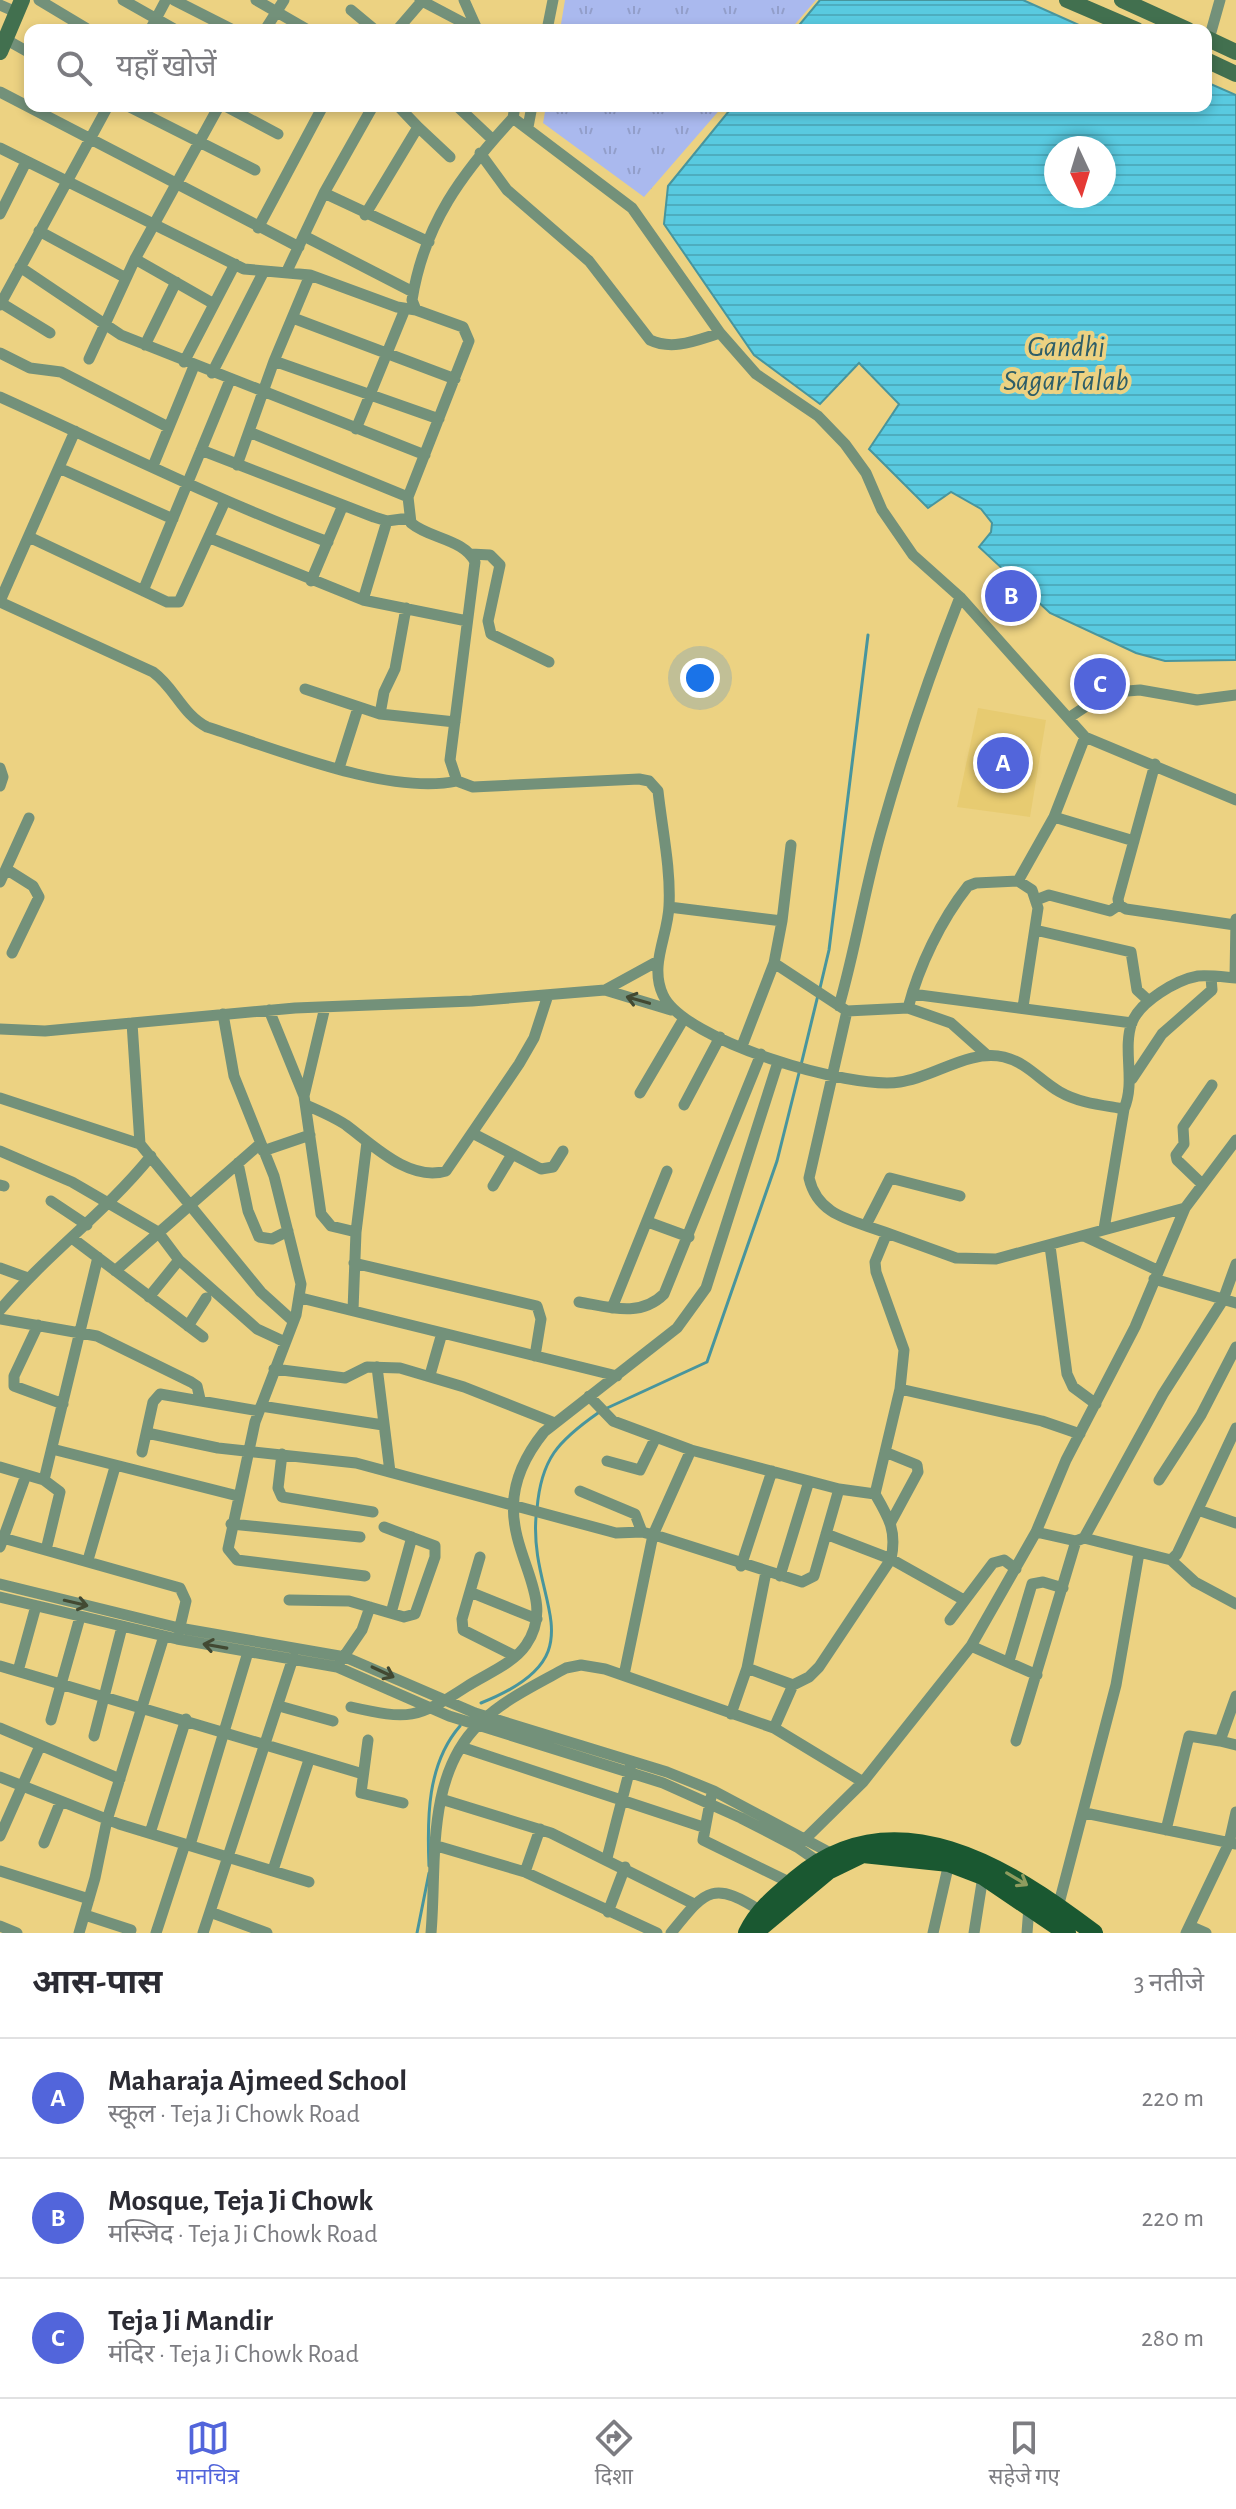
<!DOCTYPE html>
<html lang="hi">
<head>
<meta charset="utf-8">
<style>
  :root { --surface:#fff; --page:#f2f2f3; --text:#2b2b33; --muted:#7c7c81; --line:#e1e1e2; --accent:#5265db }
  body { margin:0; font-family:"Alegreya Sans","Noto Sans Devanagari",sans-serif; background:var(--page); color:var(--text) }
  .compass { position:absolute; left:1044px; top:136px; width:72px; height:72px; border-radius:50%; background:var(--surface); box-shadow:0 4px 12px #0003; rotate:176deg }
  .you { position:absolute; left:700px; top:678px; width:28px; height:28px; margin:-20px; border:6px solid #fff; border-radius:50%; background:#1a73e8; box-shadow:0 0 0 12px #1a73e833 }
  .badge { display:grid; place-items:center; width:52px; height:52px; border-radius:50%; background:var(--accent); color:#fff; font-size:26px; font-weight:700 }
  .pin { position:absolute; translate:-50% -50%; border:4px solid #fff; box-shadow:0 2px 8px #0006 }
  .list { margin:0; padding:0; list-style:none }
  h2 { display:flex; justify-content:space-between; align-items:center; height:104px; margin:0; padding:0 32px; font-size:34px }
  h2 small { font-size:26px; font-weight:400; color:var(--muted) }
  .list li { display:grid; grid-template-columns:52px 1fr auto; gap:24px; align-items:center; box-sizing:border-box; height:120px; padding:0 32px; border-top:2px solid var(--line) }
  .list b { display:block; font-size:30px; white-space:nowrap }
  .list p { margin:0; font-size:26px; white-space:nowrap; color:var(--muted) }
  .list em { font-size:26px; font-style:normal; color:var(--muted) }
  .icon { flex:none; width:44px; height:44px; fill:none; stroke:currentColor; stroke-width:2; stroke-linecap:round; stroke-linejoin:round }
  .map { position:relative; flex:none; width:1236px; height:1933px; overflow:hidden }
  .search { position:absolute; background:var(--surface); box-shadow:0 4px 12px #0003; left:24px; right:24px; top:24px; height:88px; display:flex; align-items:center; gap:20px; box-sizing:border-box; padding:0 28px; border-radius:16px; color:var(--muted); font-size:30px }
  .sheet { height:464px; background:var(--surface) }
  nav { display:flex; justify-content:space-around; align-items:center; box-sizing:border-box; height:112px; border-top:2px solid var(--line); background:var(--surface); font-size:22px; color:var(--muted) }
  nav a { display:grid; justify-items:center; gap:4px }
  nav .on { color:var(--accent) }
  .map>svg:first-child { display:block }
  .built { fill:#e7cb71 }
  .park { fill:url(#park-tufts) }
  .water { fill:url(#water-rules); stroke:#48959d; stroke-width:2; fill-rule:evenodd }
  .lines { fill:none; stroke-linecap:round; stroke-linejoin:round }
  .stream { stroke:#48959d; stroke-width:3 }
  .minor { stroke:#73917a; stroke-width:11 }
  .secondary { stroke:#42704f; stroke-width:16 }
  .primary { stroke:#1a5831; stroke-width:18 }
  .oneway { stroke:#424932 }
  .oneway2 { stroke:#8e9b5e }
  .labels { text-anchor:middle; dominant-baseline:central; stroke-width:8; stroke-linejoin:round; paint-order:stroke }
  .water-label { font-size:30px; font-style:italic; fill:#2e5e68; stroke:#ecd282 }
</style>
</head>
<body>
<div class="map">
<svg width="1236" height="1933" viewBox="0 0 1236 1933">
  <defs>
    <pattern id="park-tufts" width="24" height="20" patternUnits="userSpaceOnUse" patternTransform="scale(2)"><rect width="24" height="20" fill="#aab9ee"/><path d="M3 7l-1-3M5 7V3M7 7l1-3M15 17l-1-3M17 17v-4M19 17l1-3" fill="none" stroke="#929eca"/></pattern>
    <pattern id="water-rules" width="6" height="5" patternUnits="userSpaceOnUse" patternTransform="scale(2)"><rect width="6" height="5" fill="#59cae0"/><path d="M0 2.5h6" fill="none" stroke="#4dadbf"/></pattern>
  </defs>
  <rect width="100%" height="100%" fill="#ecd282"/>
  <path class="built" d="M 978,708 L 1046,720 L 1030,817 L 957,807 Z"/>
  <path class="park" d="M 565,0 L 816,0 L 790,30 L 560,30 Z
    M 546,106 L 723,106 L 644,197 L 543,123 Z"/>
  <path class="water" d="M 820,0 L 1023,0 L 1090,30 L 795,30 Z
    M 1206,82 L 1236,95 L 1236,660 L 1165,661 L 1136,653 L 1050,613 L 979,547 L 991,532 L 992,523 L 981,509 L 951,492 L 928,508 L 869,449 L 899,404 L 859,363 L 820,404 L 754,355 L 664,224 L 668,186 L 733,106 L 1206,106 ZM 1056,148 L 1104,148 L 1104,196 L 1056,196 Z"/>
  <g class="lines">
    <path class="stream" d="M 820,988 L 829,950 L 868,635
      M 801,1065 L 818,995
      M 605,1409 L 707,1362 L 777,1161 L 799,1073
      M 537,1509 C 541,1459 558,1441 598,1413
      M 481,1703 C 602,1655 529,1604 536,1517
      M 429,1866 C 427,1818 427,1764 460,1726
      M 417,1933 L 429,1873"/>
    <path class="minor" d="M 39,0 L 89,30
      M 123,0 L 176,30
      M 174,0 L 233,30
      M 256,0 L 308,30
      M 420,0 L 477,30
      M 464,0 L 477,29
      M 0,5 L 16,12
      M 351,10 L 375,30
      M 150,30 L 166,0
      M 265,30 L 284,0
      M 397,30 L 422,1
      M 547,30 L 553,0
      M 5,39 L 30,53
      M 1209,39 L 1220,0
      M 0,92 L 299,247
      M 128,106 L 255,170
      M 225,106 L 278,134
      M 457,106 L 493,140
      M 515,106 L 513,118 C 462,173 424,224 412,300 L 416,310 L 463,327 L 469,341 L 408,497 L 411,523 C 430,539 464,539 475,562 L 450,760 L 457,781 L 473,787 L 639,779 L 649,781 L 658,791 C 662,828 671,869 669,906 C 668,936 649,965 663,995 C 684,1041 850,1090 900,1082 C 935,1077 968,1049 1004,1057 C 1028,1063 1039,1080 1060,1092 C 1079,1103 1102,1105 1124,1109 C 1136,1081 1122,1050 1132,1022 C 1141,1001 1176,980 1198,976 C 1210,975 1224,977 1236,978
      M 513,118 L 632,208 L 720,333
      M 418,127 L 450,157
      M 528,127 L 532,106
      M 0,148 L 244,269 L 310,275 L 397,307 L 416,310
      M 480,153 L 507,190 L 589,261 L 650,340 C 673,351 697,340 720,333 L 756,374 L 818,416 L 845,444 L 866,473 L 882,510 L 913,555 L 960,597 L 1085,737 L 1236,800
      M 324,193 L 429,242
      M 0,214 L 26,162
      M 365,215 L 418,127 L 398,106
      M 258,228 L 323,106
      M 39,231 L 126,278
      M 304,236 L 413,292
      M 135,259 L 214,304
      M 20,267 L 121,335 L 425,455
      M 287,271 L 324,193 L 373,106
      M 1,303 L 50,333
      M 0,305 L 108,106
      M 293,318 L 455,379
      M 145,345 L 176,282
      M 0,353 L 30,368 L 61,372 L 168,427
      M 89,359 L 135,259 L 219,106
      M 274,361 L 439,419
      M 184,362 L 235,264
      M 212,373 L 264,271
      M 0,397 C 109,446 216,500 328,542
      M 356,429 L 405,309
      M 249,432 L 408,497
      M 201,450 L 374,517 L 387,521 L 409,518
      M 237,465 L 274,361 L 310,275
      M 153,466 L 194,366
      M 59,468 L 173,519
      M 29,537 L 167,602 L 179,602 L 225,501
      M 210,538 L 363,600 L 467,621
      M 471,554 L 490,555 L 500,565 L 488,621 L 491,634 L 549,662
      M 311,581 L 343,505
      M 143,591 L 230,380
      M 363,600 L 387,521
      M 0,601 L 75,431
      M 0,602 L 153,672 C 175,688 182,714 207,727 C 274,748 389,796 457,781
      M 305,689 L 380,714 L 455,722
      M 380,714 L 384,692 L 395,669 L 406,608
      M 1070,717 L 1100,697 L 1115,692 L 1140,690 L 1197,700 L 1236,695
      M 1155,764 L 1118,899 L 1119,905 L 1126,909 L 1235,925
      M 0,768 L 3,777 L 0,786
      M 339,768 L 358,708
      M 1054,817 L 1134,841
      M 6,869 L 33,886 L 39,897 L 12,953
      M 1018,881 L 1032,890 L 1038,908 L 1023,1007
      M 0,882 L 29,818
      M 1036,900 L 1049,895 L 1110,911 L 1119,905
      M 669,907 L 782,921 L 774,963 L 847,1011 L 908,1008
      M 782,921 L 791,845
      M 1035,930 L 1131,952 L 1137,990 L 1149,1001
      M 1235,977 L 1236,919
      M 605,990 L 658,961
      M 912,994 L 1132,1023
      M 839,1006 C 856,947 865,887 882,828 C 904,750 930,673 960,597
      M 269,1010 L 304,1096 L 321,1214 L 331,1226 L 356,1232
      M 847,1011 L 809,1178 C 818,1217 853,1220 887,1233 L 875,1262 L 876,1272 L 904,1350 L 900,1389
      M 223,1014 L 234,1076 L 274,1176 L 301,1284 L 296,1315 L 255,1422 L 228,1549 L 237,1560 L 365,1576
      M 132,1023 L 140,1144
      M 0,1029 L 45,1031 L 295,1008 L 472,1001 L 605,990 L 671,1010
      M 742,1046 L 774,963
      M 987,1055 L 951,1023 L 908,1008 C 919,966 941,920 968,886 L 976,883 L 1018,881 L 1054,817 L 1085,737
      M 1132,1079 L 1162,1034 L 1212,990 L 1211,977
      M 640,1093 L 683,1020
      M 304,1096 L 325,1007
      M 0,1098 L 140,1144 L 261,1292 L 293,1321
      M 306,1105 C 320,1111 334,1117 346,1125 C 373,1145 409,1182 446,1171 L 519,1064 L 534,1038 L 548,995
      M 684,1105 L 720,1037
      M 474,1134 L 541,1169 L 553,1167 L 563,1151
      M 0,1151 L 72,1182 L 158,1232 L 179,1260 L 257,1329 L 285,1342
      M 263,1151 L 310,1135
      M 238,1163 L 248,1211 L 259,1237 L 272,1239 L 288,1231
      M 1202,1184 L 1177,1160 L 1176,1155 L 1184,1144 L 1183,1127 L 1212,1085
      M 0,1185 L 4,1186
      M 493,1186 L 511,1156
      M 51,1201 L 87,1225
      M 648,1222 L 689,1237
      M 866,1225 L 890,1178 L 960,1196
      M 1104,1229 L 1124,1109
      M 887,1233 L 956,1258 L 996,1259 L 1185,1208
      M 1084,1236 L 1157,1270
      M 72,1238 L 203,1337
      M 1050,1246 L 1067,1374 L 1073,1387 L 1096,1404
      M 354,1263 L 537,1306 L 541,1319 L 535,1356
      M 0,1268 L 28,1278
      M 115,1271 L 260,1144
      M 1154,1279 L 1236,1303
      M 149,1297 L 179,1260
      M 301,1298 L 617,1376
      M 579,1302 C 609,1307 640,1318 664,1294 L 761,1054
      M 612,1308 L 667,1171
      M 0,1310 C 47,1254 105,1213 151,1156
      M 353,1310 L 356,1232 L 367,1142
      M 0,1319 L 97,1336 L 191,1382 L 197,1386 L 200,1399
      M 38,1325 L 14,1376 L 14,1386 L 63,1404
      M 188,1326 L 206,1298
      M 377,1367 L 390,1472
      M 274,1369 L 345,1378 L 367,1367 L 400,1368 L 464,1387 L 555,1423
      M 430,1375 L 442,1333
      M 589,1396 L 613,1421 L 691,1450 L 839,1489
      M 261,1406 L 383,1425
      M 147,1433 L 218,1448 L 356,1463 L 616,1533 L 642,1532 L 661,1537 L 802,1582 L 814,1576 L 839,1489 L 875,1494 L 900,1389 L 1042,1421 L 1080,1434
      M 52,1449 L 238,1496
      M 142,1452 L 153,1402 L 160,1394 L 259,1411
      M 885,1452 L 917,1465 L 918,1472 L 891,1522
      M 282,1454 L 278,1488 L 282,1497 L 373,1512
      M 607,1461 L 640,1470 L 656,1437
      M 0,1467 L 44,1480 L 60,1492 L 46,1550
      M 44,1480 L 98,1257
      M 1159,1480 L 1201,1415 L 1236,1347
      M 580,1491 L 635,1514 L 642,1532
      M 875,1494 C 889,1518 897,1531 891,1559 L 964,1600
      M 1198,1510 L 1236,1523
      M 231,1524 L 360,1537
      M 1036,1532 L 1076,1541 L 1084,1538 L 1171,1560 L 1177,1554 L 1236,1428
      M 3,1538 L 180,1588 L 186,1601 L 178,1635
      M 1084,1538 L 1163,1394 L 1223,1300 L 1236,1264
      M 0,1547 L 26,1475
      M 480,1557 L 462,1619 L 463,1630 L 515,1656
      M 88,1560 L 115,1467
      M 1171,1560 L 1195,1582 L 1236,1604
      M 741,1566 L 772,1471
      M 780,1576 L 809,1481
      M 0,1584 L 179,1628 L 345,1657 L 475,1713 L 667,1772 L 714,1791 L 838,1857
      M 470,1592 L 537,1619
      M 0,1597 L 177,1639 L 337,1667 L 449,1716 L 663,1783 L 741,1818 L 797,1847 L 823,1865
      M 289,1600 L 349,1601 L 404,1617 L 415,1614 L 435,1557 L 435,1546 L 384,1527
      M 391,1613 L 412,1537
      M 950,1620 L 993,1563 L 1004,1560 L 1016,1569
      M 971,1646 L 1037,1675
      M 1009,1661 L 1032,1584 L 1043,1582 L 1063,1588
      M 340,1662 L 362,1630 L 370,1607
      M 0,1666 L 363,1774
      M 747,1668 L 793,1685
      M 18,1671 L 36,1606
      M 624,1675 L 653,1535 L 691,1450
      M 1236,1696 L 1220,1741 L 1236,1745
      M 279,1706 L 333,1721
      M 351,1707 C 409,1720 417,1719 466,1687 C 486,1674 513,1664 526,1645 C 569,1583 465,1530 544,1432 L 677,1328 L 706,1288 L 778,1062
      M 731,1714 L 747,1668 L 766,1572
      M 51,1720 L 80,1617
      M 0,1728 L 120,1779
      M 774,1728 L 793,1685 L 809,1677 L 819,1667 L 891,1559 L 826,1534
      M 94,1736 L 122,1627
      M 368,1740 L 361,1793 L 403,1803
      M 1016,1741 L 1076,1541
      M 461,1747 L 703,1827
      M 0,1777 L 119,1824 L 309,1882
      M 711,1797 L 703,1840 L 791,1883
      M 441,1799 L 551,1833 L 694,1904
      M 1085,1813 L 1236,1844
      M 1166,1830 L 1189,1736 L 1220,1741
      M 150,1833 L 186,1719
      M 0,1836 L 40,1746
      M 803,1841 L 863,1782 L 971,1646 L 1036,1532 L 1066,1460 L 1135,1327 L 1185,1208 L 1236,1140
      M 44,1843 L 60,1803
      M 190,1845 L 248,1652
      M 437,1846 L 525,1872 L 657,1933
      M 607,1858 L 631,1765
      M 273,1870 L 309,1760
      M 0,1871 L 89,1899
      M 525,1872 L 540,1829
      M 1057,1911 L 1116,1685 L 1139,1553
      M 210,1912 L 267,1933
      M 608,1912 L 625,1867
      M 85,1915 L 131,1930
      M 0,1926 L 17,1933
      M 1190,1926 L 1206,1933
      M 79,1933 L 95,1878 L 107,1820 L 164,1636
      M 156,1933 L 185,1844
      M 203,1933 L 293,1658
      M 431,1933 C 437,1864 425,1777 479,1724 C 503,1700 537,1684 566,1668 L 581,1665 L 605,1669 L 774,1728 L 863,1782
      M 671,1933 C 706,1890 712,1879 764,1913
      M 933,1933 L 949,1863
      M 974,1933 L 983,1876
      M 1027,1933 L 1029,1907
      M 1186,1933 L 1229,1843 L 1236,1812"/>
    <path class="secondary" d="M 1067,0 L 1137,30
      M 1122,0 L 1188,30
      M 1206,38 L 1236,52
      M 0,52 L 22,0
      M 1206,60 L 1236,74"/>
    <path class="primary" d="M 749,1931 L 761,1927 L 828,1871 L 863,1854 L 949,1863 L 983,1876 L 1067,1933
      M 747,1933 C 758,1910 777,1895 796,1879 C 894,1795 1009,1868 1094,1933"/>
  </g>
  <defs><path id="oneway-shaft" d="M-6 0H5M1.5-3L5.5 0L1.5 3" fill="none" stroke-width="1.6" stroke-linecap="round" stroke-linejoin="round" transform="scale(2)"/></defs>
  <g class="oneway">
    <use href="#oneway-shaft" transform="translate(638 1000) rotate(-164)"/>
    <use href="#oneway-shaft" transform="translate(76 1603) rotate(13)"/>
    <use href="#oneway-shaft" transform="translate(215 1646) rotate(-170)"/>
    <use href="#oneway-shaft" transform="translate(383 1672) rotate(25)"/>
  </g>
  <use class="oneway2" href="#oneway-shaft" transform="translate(1017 1879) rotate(31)"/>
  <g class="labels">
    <g class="water-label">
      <text x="1066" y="347">Gandhi<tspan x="1066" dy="34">Sagar Talab</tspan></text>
    </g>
  </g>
</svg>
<svg class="compass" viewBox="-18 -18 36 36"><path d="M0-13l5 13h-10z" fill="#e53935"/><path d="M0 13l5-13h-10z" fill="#7c7c81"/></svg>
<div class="you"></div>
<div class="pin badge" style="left:1003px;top:763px">A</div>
<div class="pin badge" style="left:1011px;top:596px">B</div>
<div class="pin badge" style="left:1100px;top:684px">C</div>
<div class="search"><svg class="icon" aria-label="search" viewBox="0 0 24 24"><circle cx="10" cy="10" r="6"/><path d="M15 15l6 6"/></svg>यहाँ खोजें</div>
</div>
<section class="sheet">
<h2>आस-पास<small>3 नतीजे</small></h2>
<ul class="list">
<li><span class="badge">A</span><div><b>Maharaja Ajmeed School</b><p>स्कूल · Teja Ji Chowk Road</p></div><em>220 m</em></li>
<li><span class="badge">B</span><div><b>Mosque, Teja Ji Chowk</b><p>मस्जिद · Teja Ji Chowk Road</p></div><em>220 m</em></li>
<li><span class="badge">C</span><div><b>Teja Ji Mandir</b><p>मंदिर · Teja Ji Chowk Road</p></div><em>280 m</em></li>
</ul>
</section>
<nav>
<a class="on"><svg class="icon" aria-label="map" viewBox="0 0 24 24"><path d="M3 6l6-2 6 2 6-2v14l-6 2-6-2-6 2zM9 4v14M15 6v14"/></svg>मानचित्र</a>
<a><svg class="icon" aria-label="directions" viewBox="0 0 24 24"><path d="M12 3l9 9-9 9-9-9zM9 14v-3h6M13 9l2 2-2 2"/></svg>दिशा</a>
<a><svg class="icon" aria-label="saved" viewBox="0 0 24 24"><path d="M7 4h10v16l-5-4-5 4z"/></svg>सहेजे गए</a>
</nav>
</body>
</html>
